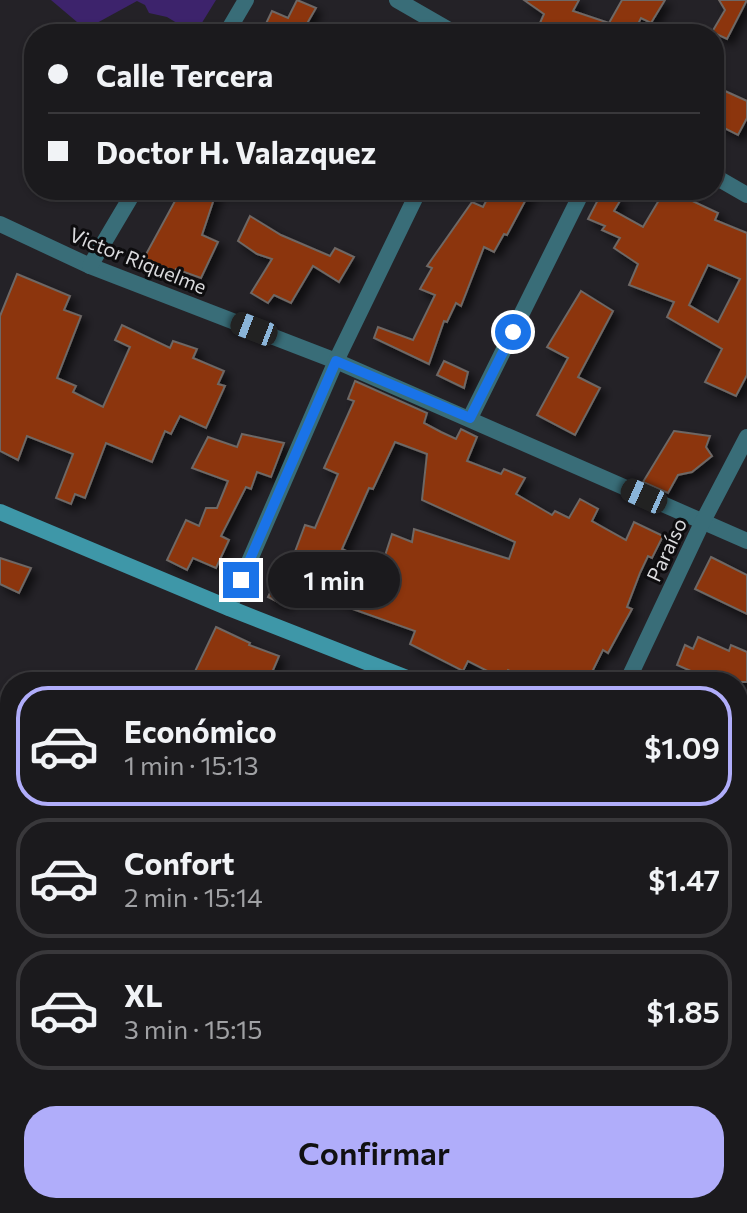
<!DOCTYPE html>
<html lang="es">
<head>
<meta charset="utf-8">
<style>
	body { margin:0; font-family:Commissioner,sans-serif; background:#28272a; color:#f1f3f6; height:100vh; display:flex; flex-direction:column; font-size:30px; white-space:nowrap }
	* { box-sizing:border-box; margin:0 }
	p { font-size:26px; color:#a0a1a4 }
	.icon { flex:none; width:44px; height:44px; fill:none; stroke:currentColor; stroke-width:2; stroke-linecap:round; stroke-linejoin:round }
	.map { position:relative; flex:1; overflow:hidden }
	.side { position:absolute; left:0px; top:672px; width:748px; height:542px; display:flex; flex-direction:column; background:#1b1a1d; border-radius:32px 32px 0 0; box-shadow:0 2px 6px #0004,0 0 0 2px #39383b }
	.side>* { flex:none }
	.guide { position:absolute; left:24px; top:24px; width:700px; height:176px; border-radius:32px; box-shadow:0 2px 6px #0004,0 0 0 2px #39383b; display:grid; align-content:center; height:176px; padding:0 24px; background:#1b1a1d }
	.end { position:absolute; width:36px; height:36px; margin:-18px; border:10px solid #1a73e8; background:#fff; box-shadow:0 0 0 4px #fff }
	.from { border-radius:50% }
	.bubble { position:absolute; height:56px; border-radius:28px; background:#1b1a1d; box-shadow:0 2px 6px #0004,0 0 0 2px #39383b; font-size:26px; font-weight:600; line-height:56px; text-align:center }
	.car { position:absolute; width:24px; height:48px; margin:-24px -12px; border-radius:10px; box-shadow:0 0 6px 2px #0007; background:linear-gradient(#222 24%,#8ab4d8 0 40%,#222 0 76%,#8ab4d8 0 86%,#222 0) }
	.guide b { display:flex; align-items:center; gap:28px; height:76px; font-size:30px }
	.guide b+b { border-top:2px solid #39383b }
	.guide i { width:20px; height:20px; background:#f1f3f6 }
	ul { padding:14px 0 0; list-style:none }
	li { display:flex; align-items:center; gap:24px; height:120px; margin:0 16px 12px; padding:0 8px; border:4px solid #39383b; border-radius:32px }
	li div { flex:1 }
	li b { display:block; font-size:30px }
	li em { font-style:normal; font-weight:600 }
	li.current { border-color:#b0adfa }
	li>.icon { width:72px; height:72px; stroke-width:1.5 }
	.button { display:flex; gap:16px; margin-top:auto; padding:16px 24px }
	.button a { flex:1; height:92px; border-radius:32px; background:#b0adfa; color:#111; font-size:32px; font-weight:600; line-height:92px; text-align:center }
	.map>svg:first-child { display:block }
</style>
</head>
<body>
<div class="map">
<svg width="747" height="1213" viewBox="0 0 747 1213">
	<defs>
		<filter id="shadow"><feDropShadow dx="5.5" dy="5.5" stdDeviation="4" flood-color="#0009"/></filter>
	</defs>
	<rect width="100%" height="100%" fill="#242227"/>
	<!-- green -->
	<g fill="#3d236c">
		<polygon points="51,0 216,0 195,34 167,17 149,13 145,5 137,1 95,24 77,22"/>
		<polygon points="10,1082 10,1177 0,1175 0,1096"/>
		<polygon points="122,1204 213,1204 212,1213 109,1213"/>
	</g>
	<!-- building -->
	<g fill="#8c3608" stroke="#6e6765" stroke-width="2" fill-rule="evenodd" filter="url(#shadow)">
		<polygon points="297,0 316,8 305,27 320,34 261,34 272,11 288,18"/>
		<polygon points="524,0 579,0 573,11 609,23 622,0 665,0 651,23 641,18 633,34 535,34 544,14"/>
		<polygon points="719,0 747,0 727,39 712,32 725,10"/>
		<polygon points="714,86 747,101 747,118 738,135 714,123"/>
		<polygon points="181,190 217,190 202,235 218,242 201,278 176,269 175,272 144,258"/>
		<polygon points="492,190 531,190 507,235 504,234 494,252 484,247 461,306 456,303 447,322 444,321 429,364 374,338 378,327 413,340 435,295 420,289 432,268 427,266 472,202 483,207"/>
		<path d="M665,190H691L688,199L718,213L715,220L747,233V375L736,396L705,382L722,349L667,317L674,302L629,285L638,264L614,248L620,238L602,230L605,226L588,219L602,192L620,201L614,211L643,227ZM708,265L740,279L718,322L689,305Z"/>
		<polygon points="250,216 281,235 330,256 335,248 354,257 339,282 313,266 291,303 274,295 268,303 251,293 272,259 257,254 238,241"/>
		<polygon points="17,274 70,296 64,310 81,316 57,378 76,386 73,392 103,407 130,347 115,340 122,325 170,348 173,341 197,349 193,358 224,371 218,384 225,386 206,428 180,416 171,434 165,431 152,462 106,443 85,498 75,494 71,504 56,498 73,454 27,436 18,460 0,451 0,316"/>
		<polygon points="581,291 613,311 578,377 600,388 575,435 537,415 568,358 547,347"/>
		<polygon points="444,361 468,372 464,388 437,375"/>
		<path d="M355,381L427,413L424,423L441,432L456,439L461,429L477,437L467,461L501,474L504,469L525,478L516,494L552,515L555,511L569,518L580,499L598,509L592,521L626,540L634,522L663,536L652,558L648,556L640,573L627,607L632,609L608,653L603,650L587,682H531L508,670L503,679L468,661L463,671L410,644L415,631L350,608L351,604L332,596L335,590L287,573L305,525L315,528L338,474L324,468L354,401L348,399ZM395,442L427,454L422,500L515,542L509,559L414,529L412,542L392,534L381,568L342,549L369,488L373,489Z"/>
		<polygon points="674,431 710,436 706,447 712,456 692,472 678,475 668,493 643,482"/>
		<polygon points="242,434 284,443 271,477 257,472 251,489 246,487 221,536 229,540 216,568 193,558 187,570 167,560 186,520 199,526 206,508 217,508 228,481 192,468 208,437 237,447"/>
		<polygon points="711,557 747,575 747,614 695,589"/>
		<polygon points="0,558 31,568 19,593 0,584"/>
		<polygon points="280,572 296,581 284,605 268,597"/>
		<polygon points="216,627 250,643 249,645 279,656 268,682 190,682"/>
		<polygon points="698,637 729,651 731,645 747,652 747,682 716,682 677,665 685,645 693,649"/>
	</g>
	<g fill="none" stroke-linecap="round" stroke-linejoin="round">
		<!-- street -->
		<g stroke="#396d78" stroke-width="16">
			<polyline points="397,0 456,34"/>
			<polyline points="226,34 246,0"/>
			<polyline points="714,176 747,195"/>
			<polyline points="0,224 90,266 336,361 747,541"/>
			<polyline points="90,266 135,190"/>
			<polyline points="470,418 583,190"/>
			<polyline points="229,608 336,361 419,190"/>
			<polyline points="627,682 702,523 747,437"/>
			<polyline points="738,875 747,855"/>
			<polyline points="0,891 10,896"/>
			<polyline points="649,1204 669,1213"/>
			<polyline points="201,1213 205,1204"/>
			<polyline points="585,1213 590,1204"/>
		</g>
		<!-- secondary -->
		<g stroke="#3e97a8" stroke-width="16">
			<polyline points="0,512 229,608 417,682"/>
			<polyline points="738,810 747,814"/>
		</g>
	</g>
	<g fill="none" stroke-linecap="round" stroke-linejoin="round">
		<!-- route -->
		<polyline stroke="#1a73e8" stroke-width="10" points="241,580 336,361 470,418 513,332"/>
	</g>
	<g text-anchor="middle" stroke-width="6" stroke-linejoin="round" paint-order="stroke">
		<!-- street labels -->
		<g font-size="20" fill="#dadadd" stroke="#0d0c0e">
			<text transform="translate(138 261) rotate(22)" y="7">Victor Riquelme</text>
			<text transform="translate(667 550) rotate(-65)" y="7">Paraíso</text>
		</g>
	</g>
</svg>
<i class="end from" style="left:513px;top:332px"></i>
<i class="end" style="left:241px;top:580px"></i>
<div class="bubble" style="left:268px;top:552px;width:132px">1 min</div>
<i class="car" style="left:254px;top:329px;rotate:291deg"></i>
<i class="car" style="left:644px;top:496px;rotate:294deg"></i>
<div class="guide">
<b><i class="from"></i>Calle Tercera</b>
<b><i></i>Doctor H. Valazquez</b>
</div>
<section class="side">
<ul>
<li class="current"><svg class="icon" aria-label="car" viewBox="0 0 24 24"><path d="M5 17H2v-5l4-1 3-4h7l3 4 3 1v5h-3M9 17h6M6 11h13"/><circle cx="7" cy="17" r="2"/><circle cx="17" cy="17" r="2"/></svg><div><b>Económico</b><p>1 min · 15:13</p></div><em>$1.09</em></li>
<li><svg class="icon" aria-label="car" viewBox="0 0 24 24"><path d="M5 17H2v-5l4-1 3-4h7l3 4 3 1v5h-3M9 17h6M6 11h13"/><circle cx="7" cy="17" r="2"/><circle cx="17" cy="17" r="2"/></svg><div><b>Confort</b><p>2 min · 15:14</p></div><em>$1.47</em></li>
<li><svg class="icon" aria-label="car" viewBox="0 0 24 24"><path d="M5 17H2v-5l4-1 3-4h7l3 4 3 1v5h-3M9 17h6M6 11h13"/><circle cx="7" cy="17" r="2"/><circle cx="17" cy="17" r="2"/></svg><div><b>XL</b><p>3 min · 15:15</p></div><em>$1.85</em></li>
</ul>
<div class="button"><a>Confirmar</a></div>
</section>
</div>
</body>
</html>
